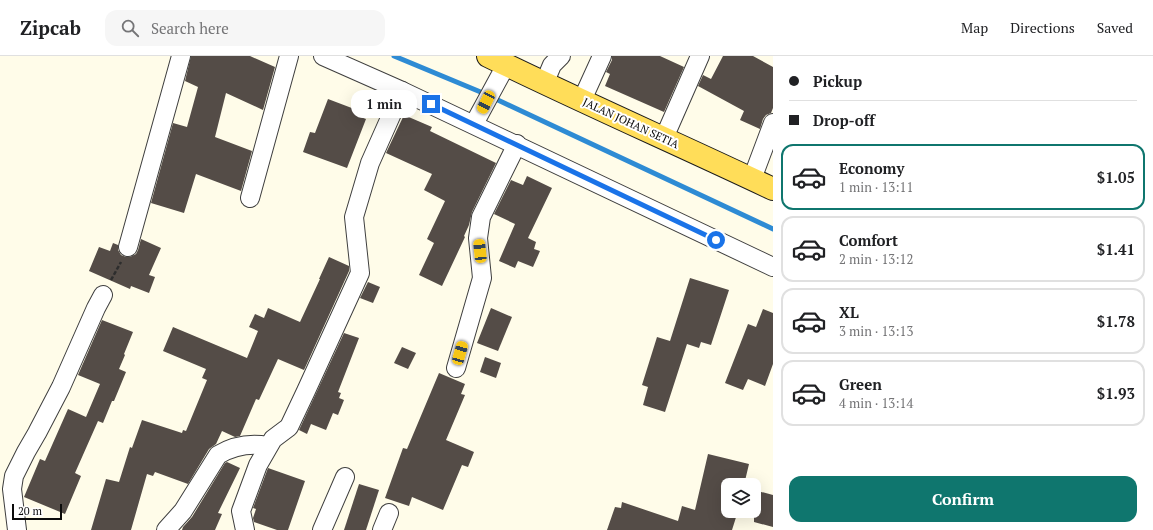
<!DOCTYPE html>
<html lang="en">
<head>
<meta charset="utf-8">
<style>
	body { margin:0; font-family:"PT Serif",serif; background:#f6f6f6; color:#202124; height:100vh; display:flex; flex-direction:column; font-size:15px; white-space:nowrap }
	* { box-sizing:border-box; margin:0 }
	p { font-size:13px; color:#757577 }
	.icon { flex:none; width:22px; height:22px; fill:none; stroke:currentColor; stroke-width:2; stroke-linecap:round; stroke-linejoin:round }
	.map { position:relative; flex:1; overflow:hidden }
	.panel { display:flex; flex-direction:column; background:#fff; width:380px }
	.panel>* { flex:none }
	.banner { display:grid; align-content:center; height:88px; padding:0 16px; background:#fff }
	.tools { position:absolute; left:721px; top:422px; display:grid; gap:8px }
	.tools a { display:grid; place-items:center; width:40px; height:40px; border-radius:8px; background:#fff; box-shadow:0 4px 16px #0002; font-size:20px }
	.scale { position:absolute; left:12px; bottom:10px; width:50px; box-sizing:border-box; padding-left:4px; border:2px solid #0b0b0b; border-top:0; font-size:11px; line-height:14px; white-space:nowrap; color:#0b0b0b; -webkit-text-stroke:3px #fff; paint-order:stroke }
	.end { position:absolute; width:18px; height:18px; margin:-9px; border:5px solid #1a73e8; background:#fff; box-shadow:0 0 0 2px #fff }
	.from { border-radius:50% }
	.bubble { position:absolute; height:28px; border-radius:12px; background:#fff; box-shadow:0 4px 16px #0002; font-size:13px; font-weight:700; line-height:28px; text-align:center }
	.car { position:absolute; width:12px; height:24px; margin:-12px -6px; border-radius:5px; box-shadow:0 0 3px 1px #0007; background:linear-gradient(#f5c518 24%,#345 0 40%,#f5c518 0 76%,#345 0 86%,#f5c518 0) }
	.banner b { display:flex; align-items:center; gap:14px; height:38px; font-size:15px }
	.banner b+b { border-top:1px solid #e0e0e0 }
	.banner i { width:10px; height:10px; background:#202124 }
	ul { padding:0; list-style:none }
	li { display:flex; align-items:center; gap:12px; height:66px; margin:0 8px 6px; padding:0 8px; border:2px solid #e0e0e0; border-radius:12px }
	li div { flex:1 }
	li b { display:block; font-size:15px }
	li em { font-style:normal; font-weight:700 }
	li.current { border-color:#0f766e }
	li>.icon { width:36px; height:36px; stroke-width:1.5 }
	.button { display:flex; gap:8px; margin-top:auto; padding:8px 16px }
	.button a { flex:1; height:46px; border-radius:12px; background:#0f766e; color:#fff; font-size:16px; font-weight:700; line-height:46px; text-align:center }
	header { display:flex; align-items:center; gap:24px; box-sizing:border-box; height:56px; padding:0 20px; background:#fff; border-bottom:1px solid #e0e0e0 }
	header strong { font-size:19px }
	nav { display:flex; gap:22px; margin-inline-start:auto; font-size:14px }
	.search { width:280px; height:36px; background:#f6f6f6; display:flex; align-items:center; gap:10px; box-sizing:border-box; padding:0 14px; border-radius:12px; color:#757577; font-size:15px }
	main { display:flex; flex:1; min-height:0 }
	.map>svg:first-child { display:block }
</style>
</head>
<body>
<header>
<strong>Zipcab</strong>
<div class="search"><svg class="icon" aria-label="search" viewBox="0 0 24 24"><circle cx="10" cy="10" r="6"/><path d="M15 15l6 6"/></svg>Search here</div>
<nav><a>Map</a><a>Directions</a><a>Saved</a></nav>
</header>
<main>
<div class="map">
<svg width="773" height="474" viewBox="0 0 773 474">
	<rect width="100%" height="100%" fill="#fffce9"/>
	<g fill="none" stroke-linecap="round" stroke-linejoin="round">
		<!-- stream -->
		<polyline stroke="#2e8bd4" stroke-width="5" points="394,0 483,37 773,173"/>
	</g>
	<!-- building -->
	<g fill="#544c47">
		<polygon points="191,0 250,0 275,11 263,54 226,37 215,81 252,95 241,135 196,118 184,157 151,147 173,67 187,71 198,31 185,25"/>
		<polygon points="612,0 660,0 684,11 664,56 605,30 610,18 606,16 612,4"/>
		<polygon points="723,0 753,0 773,11 773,52 771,57 766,59 763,63 760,73 740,64 744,55 698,30 703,19 711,23"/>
		<polygon points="328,43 357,54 355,59 366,63 347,112 303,96 310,76 315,77"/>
		<polygon points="404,59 432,71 430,75 496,107 472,156 469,169 464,180 465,181 442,230 419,219 434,187 427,183 445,145 424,134 432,118 386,97"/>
		<polygon points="527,120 552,132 528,182 536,186 534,193 540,195 533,211 518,205 515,212 499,205 515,168 494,158 511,124 523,129"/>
		<polygon points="141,183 161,192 149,219 155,221 149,237 131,230 130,233 89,215 99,191 110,195 113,187 118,189 118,194 121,199 126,201 130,201 136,198 138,194"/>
		<polygon points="329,201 349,210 349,215 304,314 278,303 259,344 256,343 240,380 235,381 222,375 216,388 209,393 188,428 155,416 153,420 147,418 131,474 91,474 106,423 119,426 130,391 132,392 142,364 182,377 183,374 186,375 207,324 202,322 206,313 163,295 173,271 247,302 258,275 249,271 255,258 264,262 268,252 300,266 320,223 319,223"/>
		<polygon points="690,222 729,234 711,289 701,286 699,292 687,288 665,356 643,349 648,331 642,329 657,281 670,285"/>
		<polygon points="368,226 380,231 373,247 360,242"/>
		<polygon points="491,252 512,261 498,295 477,287"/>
		<polygon points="763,253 773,257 773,308 765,330 748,323 743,334 725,327 748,268 756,271"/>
		<polygon points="102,264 133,276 124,298 125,299 119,313 126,316 114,345 112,345 103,367 98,365 75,417 81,420 65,458 24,441 40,403 45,405 68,353 86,361 100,328 78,319"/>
		<polygon points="344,277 359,282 338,336 341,337 339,342 344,344 338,359 333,357 326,374 311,368 307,378 299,374"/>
		<polygon points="402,291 416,297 408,313 394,307"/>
		<polygon points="485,301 501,307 496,322 480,316"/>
		<polygon points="439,317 465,328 461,338 465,339 446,384 474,396 468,411 462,409 443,454 412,441 409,450 385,442 403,392 407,393"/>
		<polygon points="708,398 749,408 744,429 728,429 728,455 738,455 732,474 607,474 615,451 621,452 622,446 678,465 682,450 695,454"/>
		<polygon points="227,406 240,412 218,457 222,458 215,474 182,474 183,471 192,461 225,407"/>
		<polygon points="268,412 305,425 288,474 277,474 254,466 253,462 256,453 253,452"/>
		<polygon points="359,428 379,434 366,474 344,474"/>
		<polygon points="754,434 773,439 773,471 754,466"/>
	</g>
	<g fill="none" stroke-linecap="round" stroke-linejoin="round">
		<defs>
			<g id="minor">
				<polyline points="323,0 402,35 773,211"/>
				<polyline points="544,28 552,9 561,0"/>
				<polyline points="582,44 602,0"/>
				<polyline points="474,68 506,9"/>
				<polyline points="664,82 700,0"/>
				<polyline points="752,123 773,67"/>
				<polyline points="250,142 289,0"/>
				<polyline points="128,191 181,0"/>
				<polyline points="456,312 482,222 478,182 481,161 517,88"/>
				<polyline points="17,474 12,433 14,420 26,396 37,377 61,331 96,252 103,239"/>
				<path d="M166,474L183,455L218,399C233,390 251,387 268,390"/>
				<polyline points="245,474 241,455 258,409 273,383 289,371 306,335 360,217 354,161 370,107 402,35"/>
				<polyline points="322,474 345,421"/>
				<polyline points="382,474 389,457"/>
			</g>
			<path id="major" d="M488,0C582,46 678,88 773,133"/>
		</defs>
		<!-- minor casing -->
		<use href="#minor" stroke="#3e3e3e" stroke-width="20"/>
		<!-- major casing -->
		<use href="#major" stroke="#1c1c1c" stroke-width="24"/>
		<!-- path -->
		<polyline stroke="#2d2d2d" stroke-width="2.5" stroke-dasharray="4 2" stroke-linecap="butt" points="111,224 121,206"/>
		<!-- minor -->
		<use href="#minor" stroke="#fff" stroke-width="18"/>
		<!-- major -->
		<use href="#major" stroke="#ffdd59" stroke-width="22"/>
	</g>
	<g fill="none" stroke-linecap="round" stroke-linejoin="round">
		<!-- route -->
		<polyline stroke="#1a73e8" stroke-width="5" points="431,48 716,184"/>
	</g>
	<g text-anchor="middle" stroke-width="4" stroke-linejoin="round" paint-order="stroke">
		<!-- street labels -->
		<g font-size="11" fill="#0b0b0b" stroke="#fff">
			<text transform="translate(631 67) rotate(25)" y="4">JALAN JOHAN SETIA</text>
		</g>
	</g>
</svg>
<div class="tools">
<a><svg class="icon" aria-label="layers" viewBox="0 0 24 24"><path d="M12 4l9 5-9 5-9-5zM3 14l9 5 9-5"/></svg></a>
</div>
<div class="scale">20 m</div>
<i class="end from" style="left:716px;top:184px"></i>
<i class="end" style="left:431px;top:48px"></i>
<div class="bubble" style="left:351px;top:34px;width:66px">1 min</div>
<i class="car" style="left:486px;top:46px;rotate:207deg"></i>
<i class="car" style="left:480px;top:195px;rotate:354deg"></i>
<i class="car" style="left:460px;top:297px;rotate:16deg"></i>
</div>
<section class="panel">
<div class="banner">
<b><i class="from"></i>Pickup</b>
<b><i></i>Drop-off</b>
</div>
<ul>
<li class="current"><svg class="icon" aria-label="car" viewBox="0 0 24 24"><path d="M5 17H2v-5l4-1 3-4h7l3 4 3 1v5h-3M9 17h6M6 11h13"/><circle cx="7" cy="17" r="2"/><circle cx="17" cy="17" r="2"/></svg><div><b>Economy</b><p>1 min · 13:11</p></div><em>$1.05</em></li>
<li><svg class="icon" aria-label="car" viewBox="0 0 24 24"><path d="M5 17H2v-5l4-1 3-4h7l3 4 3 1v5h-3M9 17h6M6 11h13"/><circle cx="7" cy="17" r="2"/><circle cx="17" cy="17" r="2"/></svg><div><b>Comfort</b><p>2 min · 13:12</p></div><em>$1.41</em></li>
<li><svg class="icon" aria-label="car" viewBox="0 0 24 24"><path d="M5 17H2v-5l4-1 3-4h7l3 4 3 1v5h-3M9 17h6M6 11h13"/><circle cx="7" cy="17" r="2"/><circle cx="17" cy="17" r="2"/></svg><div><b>XL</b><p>3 min · 13:13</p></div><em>$1.78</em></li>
<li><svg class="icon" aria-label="car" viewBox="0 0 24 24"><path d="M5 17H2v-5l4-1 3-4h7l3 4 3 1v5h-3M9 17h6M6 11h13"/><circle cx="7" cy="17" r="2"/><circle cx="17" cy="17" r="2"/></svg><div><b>Green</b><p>4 min · 13:14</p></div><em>$1.93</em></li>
</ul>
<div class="button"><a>Confirm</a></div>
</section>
</main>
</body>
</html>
